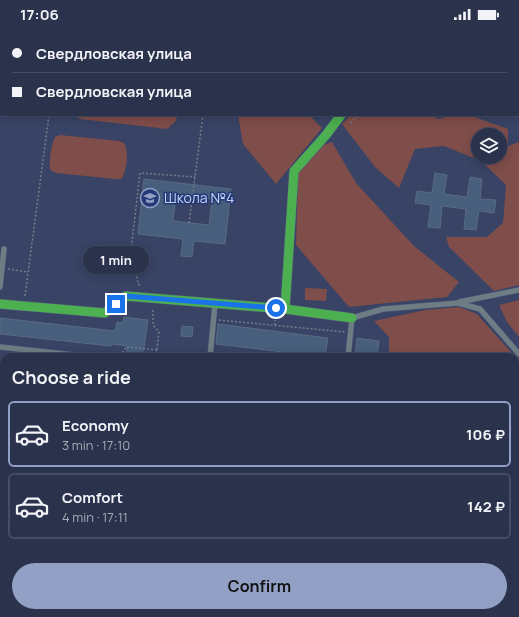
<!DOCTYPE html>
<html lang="en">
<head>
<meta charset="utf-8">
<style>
	body { margin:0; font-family:Manrope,sans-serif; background:#323a53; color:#f1f3f6; height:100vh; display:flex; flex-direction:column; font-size:15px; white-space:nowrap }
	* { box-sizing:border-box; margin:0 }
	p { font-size:13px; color:#a5aab5 }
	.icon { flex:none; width:22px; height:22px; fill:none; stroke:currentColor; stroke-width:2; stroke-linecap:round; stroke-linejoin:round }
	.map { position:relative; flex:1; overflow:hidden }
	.panel { position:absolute; left:0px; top:325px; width:519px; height:264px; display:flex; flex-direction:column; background:#2a324c; border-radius:12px 12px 0 0; box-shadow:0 2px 10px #0003,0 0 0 1px #464d64 }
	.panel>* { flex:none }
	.top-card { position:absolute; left:0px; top:0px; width:519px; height:88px; box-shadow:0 2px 10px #0003,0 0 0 1px #464d64; display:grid; align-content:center; height:88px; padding:0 12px; background:#2a324c }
	.tools { position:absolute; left:471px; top:100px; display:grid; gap:8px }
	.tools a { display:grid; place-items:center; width:36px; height:36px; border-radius:50%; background:#2a324c; box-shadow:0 2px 10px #0003,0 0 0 1px #464d64; font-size:20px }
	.end { position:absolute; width:18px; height:18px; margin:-9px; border:5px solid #1a73e8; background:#fff; box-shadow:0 0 0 2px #fff }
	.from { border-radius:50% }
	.bubble { position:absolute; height:28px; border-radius:14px; background:#2a324c; box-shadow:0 2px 10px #0003,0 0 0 1px #464d64; font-size:13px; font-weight:700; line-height:28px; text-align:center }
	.top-card b { display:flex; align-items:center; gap:14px; height:38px; font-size:15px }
	.top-card b+b { border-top:1px solid #464d64 }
	.top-card i { width:10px; height:10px; background:#f1f3f6 }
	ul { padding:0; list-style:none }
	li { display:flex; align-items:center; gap:12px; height:66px; margin:0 8px 6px; padding:0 4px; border:2px solid #464d64; border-radius:6px }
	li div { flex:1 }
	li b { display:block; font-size:15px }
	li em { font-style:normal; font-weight:700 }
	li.current { border-color:#92a0c5 }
	li>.icon { width:36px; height:36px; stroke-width:1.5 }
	h2 { padding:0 12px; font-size:18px; line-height:48px }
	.action { display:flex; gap:8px; margin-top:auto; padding:8px 12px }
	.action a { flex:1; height:46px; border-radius:24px; background:#92a0c5; color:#111; font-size:16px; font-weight:700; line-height:46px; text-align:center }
	.status { display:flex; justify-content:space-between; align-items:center; height:28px; padding:0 20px; background:#2a324c; direction:ltr }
	.status svg { height:11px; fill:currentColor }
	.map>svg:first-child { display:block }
</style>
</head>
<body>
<div class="status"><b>17:06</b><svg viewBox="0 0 49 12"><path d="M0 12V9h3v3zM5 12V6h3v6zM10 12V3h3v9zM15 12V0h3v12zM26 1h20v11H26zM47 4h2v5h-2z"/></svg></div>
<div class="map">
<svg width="519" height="589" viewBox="0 0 519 589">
	<rect width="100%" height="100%" fill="#384365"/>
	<!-- green -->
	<g fill="#7f4d4a" fill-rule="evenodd">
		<polygon points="75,87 178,87 175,94 167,101 80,91"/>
		<polygon points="238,87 309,87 322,100 276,156 243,116"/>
		<path d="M351,87H430L438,91L455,87H469L508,101V118L519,114V257L494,263L449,219L446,209H487L503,195L506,157L481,133L444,118L415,121L399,160L375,139L342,96ZM478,107H500V129H478Z"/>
		<path d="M60,107L119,113L124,115C129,123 127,144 121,151H115L56,145L50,142C49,131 51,118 55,109Z"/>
		<polygon points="332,114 356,155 414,218 459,254 447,269 349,279 296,217 298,145 324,117"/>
		<polygon points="305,260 327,261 326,273 305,272"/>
		<polygon points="519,272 519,309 507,294 499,277"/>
		<polygon points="459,279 477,286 519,333 519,514 515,524 515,329 391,329 389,327 389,309 374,293 425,282"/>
	</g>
	<!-- building -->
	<g fill="#475e7c" stroke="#596a84" fill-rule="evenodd">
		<polygon points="435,145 447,147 444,166 467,169 470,149 482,151 480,171 496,172 494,185 479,183 476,202 464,201 466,181 442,178 440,200 428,199 431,177 415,175 417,163 432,165"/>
		<path d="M144,151L231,161L225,216L194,213L192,229L181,228L183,211L138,206ZM176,167L212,171L209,197L173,193Z"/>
		<polygon points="124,289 148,292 144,320 143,320 142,329 126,329 127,318 111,316 111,318 0,306 0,290 115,303 117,294 123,295"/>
		<polygon points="218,296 328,310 325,329 216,316"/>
		<polygon points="182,298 193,299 192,309 181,308"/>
		<polygon points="357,310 379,313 377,329 355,329"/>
	</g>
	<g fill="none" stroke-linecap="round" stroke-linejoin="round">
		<defs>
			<g id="lane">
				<polyline points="309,0 318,1"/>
				<polyline points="294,1 294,0"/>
				<polyline points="384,1 384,0"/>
				<polyline points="437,1 437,0"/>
				<polyline points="0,259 4,221"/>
				<polyline points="459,274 519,262"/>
				<polyline points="0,319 93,329"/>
				<polyline points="210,329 215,276"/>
				<polyline points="348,329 352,290 383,281 458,275 480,281 519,326"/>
				<polyline points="0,359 4,360"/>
				<polyline points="0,434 4,434"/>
				<polyline points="0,495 4,496"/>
				<polyline points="515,541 519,530"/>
				<polyline points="288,585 301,589"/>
				<polyline points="496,589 498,585"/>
			</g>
			<g id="street">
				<polyline points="195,1 195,0"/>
				<polyline points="0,8 1,8"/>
				<polyline points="518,69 519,69"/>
			</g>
			<g id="fast">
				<polyline points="0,276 105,285 126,268 285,281 352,290"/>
				<polyline points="285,281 294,143 326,107 341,87"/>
			</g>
		</defs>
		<!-- lane casing -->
		<use href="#lane" stroke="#57617f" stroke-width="6"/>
		<!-- street casing -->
		<use href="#street" stroke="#57617f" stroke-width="12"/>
		<!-- fast casing -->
		<use href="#fast" stroke="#57617f" stroke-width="10"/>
		<!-- path -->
		<g stroke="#747e8a" stroke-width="1.5" stroke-dasharray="2 2" stroke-linecap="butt">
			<polyline points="16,1 16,0"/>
			<polyline points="466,1 466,0"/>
			<polyline points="350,95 359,87"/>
			<polyline points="189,195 203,87"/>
			<polyline points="8,241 28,244"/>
			<polyline points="140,257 138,256 132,214 140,145 195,149"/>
			<polyline points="25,268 49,87"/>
			<polyline points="153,282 153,297 159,304 156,329"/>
			<polyline points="219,292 345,304"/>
			<polyline points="275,297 275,292"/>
			<polyline points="99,326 120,328 120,329"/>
			<polyline points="120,328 126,319 157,322"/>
			<polyline points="3,354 4,338"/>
			<polyline points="0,370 4,370"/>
			<polyline points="0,574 4,575"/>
			<polyline points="25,585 34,589"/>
		</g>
		<!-- lane -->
		<use href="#lane" stroke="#6e7d84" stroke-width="5"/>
		<!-- street -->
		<use href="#street" stroke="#6e7d84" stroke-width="10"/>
		<!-- fast -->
		<use href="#fast" stroke="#4caf50" stroke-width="9"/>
	</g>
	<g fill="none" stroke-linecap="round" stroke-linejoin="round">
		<!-- route -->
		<polyline stroke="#1a73e8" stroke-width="5" points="116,276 126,268 276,280"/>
	</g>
	<!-- icons -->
	<defs>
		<symbol id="school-ring" viewBox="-11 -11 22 22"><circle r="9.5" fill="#263977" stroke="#92a0c5" stroke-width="1.5"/><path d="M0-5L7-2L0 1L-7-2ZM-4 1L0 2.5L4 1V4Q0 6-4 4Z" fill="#92a0c5"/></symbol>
	</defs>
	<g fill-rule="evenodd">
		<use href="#school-ring" x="139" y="159" width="22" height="22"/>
	</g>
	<g text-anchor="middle" stroke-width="3" stroke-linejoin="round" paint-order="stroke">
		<!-- poi labels -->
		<g font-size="14" fill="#c3d2f8" stroke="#263977" text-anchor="start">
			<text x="164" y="175">Школа №4</text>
		</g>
	</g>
</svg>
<div class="tools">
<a><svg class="icon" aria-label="layers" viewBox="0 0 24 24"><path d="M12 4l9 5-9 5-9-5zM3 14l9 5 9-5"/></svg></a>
</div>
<i class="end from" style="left:276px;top:280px"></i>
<i class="end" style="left:116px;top:276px"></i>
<div class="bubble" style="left:83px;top:218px;width:66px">1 min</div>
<div class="top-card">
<b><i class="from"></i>Свердловская улица</b>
<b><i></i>Свердловская улица</b>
</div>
<section class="panel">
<h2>Choose a ride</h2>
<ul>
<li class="current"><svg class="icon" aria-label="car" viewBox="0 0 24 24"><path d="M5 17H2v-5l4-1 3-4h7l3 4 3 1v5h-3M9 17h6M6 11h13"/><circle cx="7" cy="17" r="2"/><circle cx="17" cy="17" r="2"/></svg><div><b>Economy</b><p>3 min · 17:10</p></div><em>106 ₽</em></li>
<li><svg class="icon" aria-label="car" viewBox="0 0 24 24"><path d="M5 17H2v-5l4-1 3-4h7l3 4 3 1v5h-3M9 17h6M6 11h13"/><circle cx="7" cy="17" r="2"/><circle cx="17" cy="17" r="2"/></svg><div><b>Comfort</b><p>4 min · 17:11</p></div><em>142 ₽</em></li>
</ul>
<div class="action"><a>Confirm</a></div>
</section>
</div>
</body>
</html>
